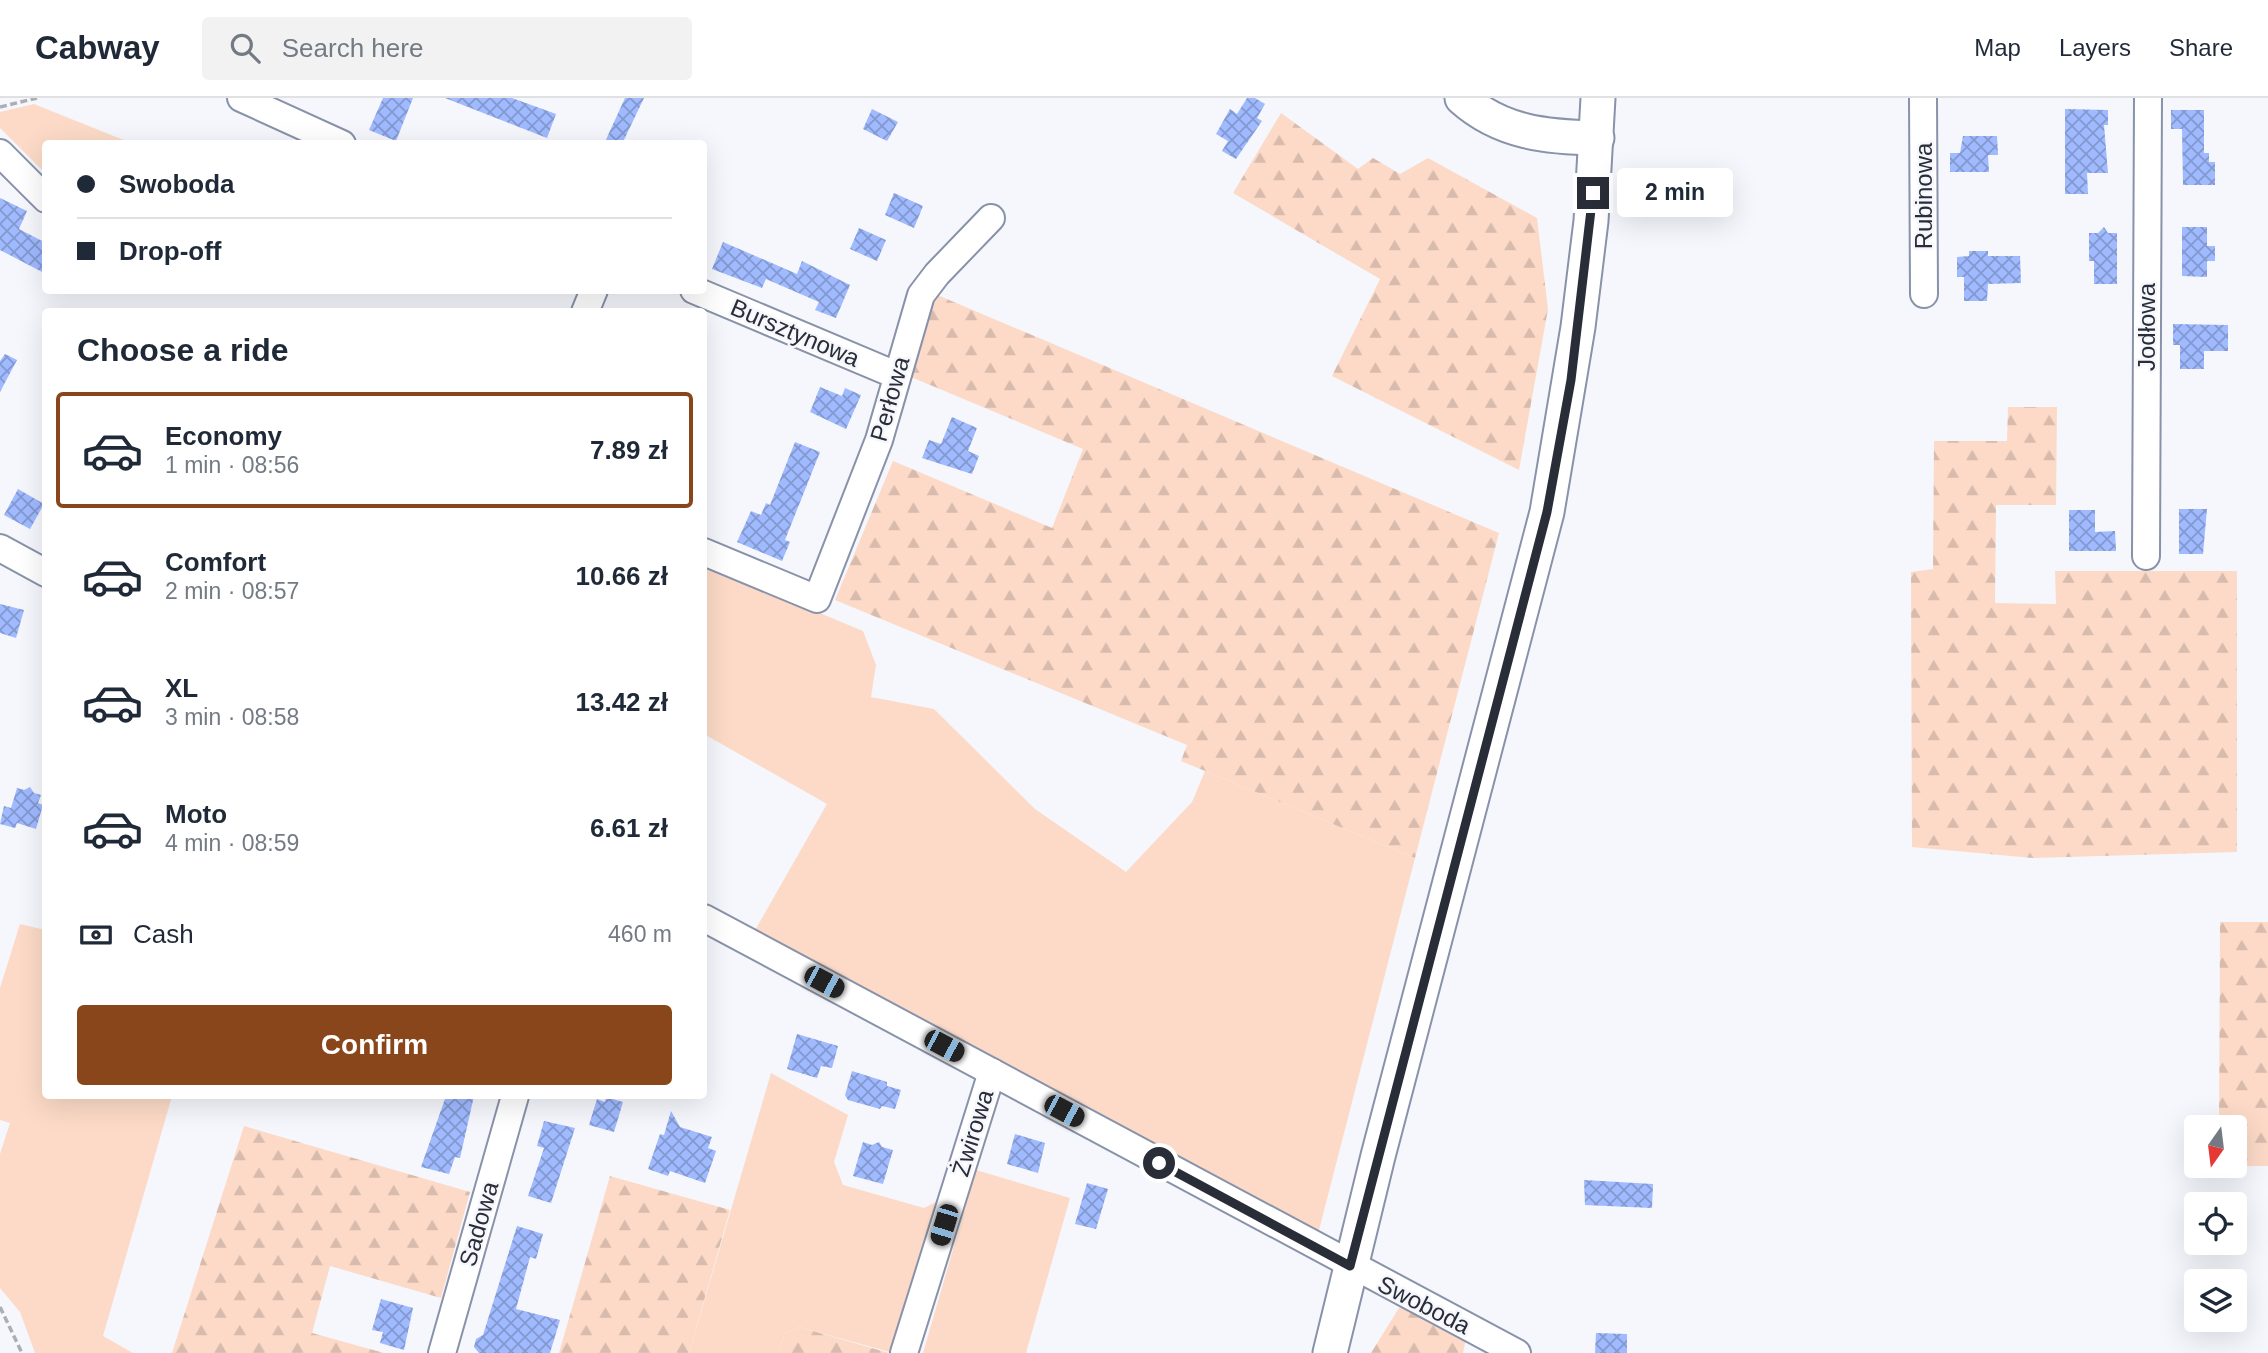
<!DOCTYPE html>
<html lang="en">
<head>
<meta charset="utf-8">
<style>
	body { margin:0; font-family:Helvetica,sans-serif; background:#f2f2f3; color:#1f2937; height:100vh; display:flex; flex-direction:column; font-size:26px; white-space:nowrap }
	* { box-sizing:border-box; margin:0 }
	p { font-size:23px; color:#747a83 }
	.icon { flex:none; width:38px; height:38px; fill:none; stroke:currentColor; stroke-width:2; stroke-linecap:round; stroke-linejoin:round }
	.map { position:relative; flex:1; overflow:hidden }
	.sheet { position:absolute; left:42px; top:210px; width:665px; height:791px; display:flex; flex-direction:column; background:#fff; border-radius:7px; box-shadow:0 7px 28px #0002 }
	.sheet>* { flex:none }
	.guide { position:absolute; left:42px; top:42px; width:665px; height:154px; border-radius:7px; box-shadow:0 7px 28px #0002; display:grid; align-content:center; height:154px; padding:0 35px; background:#fff }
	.needle { width:46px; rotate:194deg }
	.buttons { position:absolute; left:2184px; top:1017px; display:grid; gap:14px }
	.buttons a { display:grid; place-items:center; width:63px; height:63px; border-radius:7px; background:#fff; box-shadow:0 7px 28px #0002; font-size:35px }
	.end { position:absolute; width:32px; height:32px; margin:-16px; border:9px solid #292d37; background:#fff; box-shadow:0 0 0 4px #fff }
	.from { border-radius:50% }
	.bubble { position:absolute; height:49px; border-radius:7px; background:#fff; box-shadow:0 7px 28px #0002; font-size:23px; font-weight:700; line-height:49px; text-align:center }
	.car { position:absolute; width:21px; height:42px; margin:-21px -10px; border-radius:9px; box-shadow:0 0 5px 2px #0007; background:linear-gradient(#222 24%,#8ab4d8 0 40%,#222 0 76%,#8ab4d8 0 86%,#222 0) }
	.guide b { display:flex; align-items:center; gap:24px; height:66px; font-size:26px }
	.guide b+b { border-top:2px solid #e0e1e3 }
	.guide i { width:18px; height:18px; background:#1f2937 }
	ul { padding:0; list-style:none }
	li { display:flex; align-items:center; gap:21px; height:116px; margin:0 14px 10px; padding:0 21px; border:4px solid transparent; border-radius:7px }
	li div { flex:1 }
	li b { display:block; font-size:26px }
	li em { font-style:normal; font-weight:700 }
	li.on { border-color:#8a461b }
	li>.icon { width:63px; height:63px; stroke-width:1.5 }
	h2 { padding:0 35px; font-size:32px; line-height:84px }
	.pay { display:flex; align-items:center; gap:18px; height:77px; padding:0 35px; font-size:26px }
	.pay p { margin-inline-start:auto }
	.primary-button { display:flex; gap:14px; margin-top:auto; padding:14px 35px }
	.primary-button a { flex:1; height:80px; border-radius:7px; background:#8a461b; color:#fff; font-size:28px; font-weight:700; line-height:80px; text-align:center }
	header { display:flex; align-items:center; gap:42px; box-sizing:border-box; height:98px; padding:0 35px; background:#fff; border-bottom:2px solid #e0e1e3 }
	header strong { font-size:33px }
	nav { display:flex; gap:38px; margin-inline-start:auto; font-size:24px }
	.search { width:490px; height:63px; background:#f2f2f3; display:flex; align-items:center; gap:18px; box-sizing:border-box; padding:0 24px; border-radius:7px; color:#747a83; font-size:26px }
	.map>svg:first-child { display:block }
</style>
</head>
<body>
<header>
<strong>Cabway</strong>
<div class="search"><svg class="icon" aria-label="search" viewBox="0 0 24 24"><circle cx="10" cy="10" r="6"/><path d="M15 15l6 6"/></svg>Search here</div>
<nav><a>Map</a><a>Layers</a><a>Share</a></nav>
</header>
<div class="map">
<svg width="2268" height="1255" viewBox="0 0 2268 1255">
	<defs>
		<pattern id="forest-firs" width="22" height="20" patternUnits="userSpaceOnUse" patternTransform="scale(1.75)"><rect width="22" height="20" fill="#fcdac7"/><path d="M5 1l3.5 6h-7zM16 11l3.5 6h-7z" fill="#d8bbac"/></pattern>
		<pattern id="building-cross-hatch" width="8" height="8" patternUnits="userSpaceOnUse" patternTransform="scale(1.75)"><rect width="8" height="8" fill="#a0baff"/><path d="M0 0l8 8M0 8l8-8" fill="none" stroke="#8298cf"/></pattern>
	</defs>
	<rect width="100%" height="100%" fill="#f5f7fc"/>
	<!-- grass -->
	<g fill="#fcdac7">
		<polygon points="34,6 131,45 46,46 45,75 0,30 0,14"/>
		<polygon points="704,467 863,533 876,567 871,599 934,611 1035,711 1126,774 1192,704 1205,673 1415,760 1318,1136 754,834 827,706 704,636"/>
		<polygon points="20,826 45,832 46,998 172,998 103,1238 133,1255 35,1255 20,1214 0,1190 0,1056 10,1025 0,1022 0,890"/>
		<polygon points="771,975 848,1017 834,1064 843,1087 924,1110 936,1104 893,1255 799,1229 784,1237 779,1255 689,1255"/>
		<polygon points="976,1072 1070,1100 1026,1255 923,1255"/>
	</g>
	<!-- forest -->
	<g fill="url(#forest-firs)">
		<polygon points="1281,15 1358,71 1373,60 1400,76 1428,60 1537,120 1548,211 1519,372 1332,278 1380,181 1233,95"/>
		<polygon points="935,196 1499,435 1415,760 1181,663 1187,647 835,502 893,363 1052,430 1083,351 911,279"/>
		<polygon points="2008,309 2057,309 2056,407 1996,407 1995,505 2056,506 2055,473 2237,473 2237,754 2033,760 1912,749 1911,474 1933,471 1934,343 2007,343"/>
		<polygon points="2220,824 2268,824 2268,1068 2219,1068 2235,1068 2235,1029 2219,1029"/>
		<polygon points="244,1028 470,1094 441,1200 330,1168 312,1235 384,1255 172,1255"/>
		<polygon points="610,1078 730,1112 689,1255 559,1255"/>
		<polygon points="1404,1202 1467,1236 1463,1255 1371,1255"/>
		<polygon points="799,1229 889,1255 779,1255 784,1237"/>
	</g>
	<!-- building -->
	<g fill="url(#building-cross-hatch)">
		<polygon points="383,0 413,0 396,43 369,32"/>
		<polygon points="445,0 512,0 556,16 547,40"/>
		<polygon points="625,0 644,0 622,46 604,46"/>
		<polygon points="1247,0 1255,0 1265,6 1257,20 1262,23 1236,61 1222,53 1228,43 1216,36 1230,11 1237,16"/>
		<polygon points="872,11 898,24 887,43 863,31"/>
		<polygon points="2065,11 2108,12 2108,27 2104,27 2108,75 2087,75 2088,96 2065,96"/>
		<polygon points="2171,12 2204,12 2204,55 2209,55 2209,64 2215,64 2215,87 2183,87 2182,31 2171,31"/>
		<polygon points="1963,38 1997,38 1998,57 1988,57 1989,74 1950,74 1950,55 1960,55"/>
		<polygon points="894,95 923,108 914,130 885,117"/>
		<polygon points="0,100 27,113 19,131 46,145 46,176 0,152"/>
		<polygon points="2104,129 2108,135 2117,135 2117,186 2094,186 2094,163 2089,163 2089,135 2098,135"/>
		<polygon points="2182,129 2207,129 2207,148 2215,148 2215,163 2207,163 2207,179 2182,178"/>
		<polygon points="859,130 886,142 877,163 850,151"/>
		<polygon points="723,144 797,176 802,163 850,187 836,220 815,212 819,204 766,181 762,190 712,171"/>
		<polygon points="1969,153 1988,153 1988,158 2020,158 2021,185 1988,186 1987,203 1964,203 1964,179 1957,179 1957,159 1969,158"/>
		<polygon points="2173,226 2228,227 2228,253 2204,253 2204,271 2180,271 2180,247 2173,247"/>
		<polygon points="5,256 17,262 0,294 0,263"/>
		<polygon points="820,289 842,298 845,290 861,297 846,331 810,314"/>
		<polygon points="952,319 977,330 968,353 979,358 972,376 922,360 929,342 941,346"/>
		<polygon points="795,344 820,354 785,442 790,444 782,463 737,444 751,413 761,417 766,405 770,407"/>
		<polygon points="18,391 44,406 30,431 4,417"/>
		<polygon points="2179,411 2207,411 2203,456 2179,456"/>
		<polygon points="2069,412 2095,412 2095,434 2115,433 2116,453 2069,453"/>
		<polygon points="0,506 24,512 16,540 0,535"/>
		<polygon points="30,689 34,695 41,697 38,705 43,707 36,731 17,725 15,730 0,726 4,708 11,710 17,690 24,692"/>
		<polygon points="797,936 838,948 832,970 821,968 817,980 787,971"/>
		<polygon points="852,973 887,984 887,988 901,992 895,1011 882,1008 880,1011 848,1002 845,997"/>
		<polygon points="446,998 474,998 460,1060 455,1059 449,1076 421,1069"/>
		<polygon points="606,999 623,1004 614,1034 589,1027 597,1001 605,1004"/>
		<polygon points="671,1013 680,1029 712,1039 708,1050 716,1053 705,1085 670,1073 668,1078 648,1071 660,1036 664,1037"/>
		<polygon points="544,1023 575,1030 551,1105 528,1098 544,1050 537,1048"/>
		<polygon points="1015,1036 1045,1045 1038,1075 1007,1066"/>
		<polygon points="863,1044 872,1047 879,1044 882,1049 893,1052 883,1086 853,1078"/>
		<polygon points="1584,1082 1653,1086 1652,1110 1585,1107"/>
		<polygon points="1087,1085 1108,1091 1096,1131 1075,1126"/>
		<polygon points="517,1128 543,1136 536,1161 530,1159 516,1211 560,1222 550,1255 479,1255 474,1249 476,1241 483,1237"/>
		<polygon points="381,1201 413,1210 404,1252 380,1245 383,1234 372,1232"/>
		<polygon points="1596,1235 1627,1236 1627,1255 1595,1255"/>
	</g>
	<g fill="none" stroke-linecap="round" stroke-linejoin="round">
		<defs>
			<g id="minor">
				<polyline points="241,0 342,46"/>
				<polyline points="1923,0 1924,196"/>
				<polyline points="0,55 46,101"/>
				<polyline points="694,192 896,277"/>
				<polyline points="585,214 594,192"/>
				<polyline points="0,450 46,475"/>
				<polyline points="704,454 817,501 879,342 921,197 937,176 991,120"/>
				<polyline points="2146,458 2148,0"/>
				<polyline points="704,820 1517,1255"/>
				<polyline points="442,1255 515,998"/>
				<polyline points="904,1255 992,974"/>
			</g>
			<g id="major">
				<path d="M1462,0C1501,35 1547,39 1597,40"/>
				<polyline points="1330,1255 1378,1058 1547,414 1578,229 1591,123 1598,0"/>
			</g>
		</defs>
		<!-- minor casing -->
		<use href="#minor" stroke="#8892a9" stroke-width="30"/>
		<!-- major casing -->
		<use href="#major" stroke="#8892a9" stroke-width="37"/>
		<!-- path -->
		<g stroke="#acaeb5" stroke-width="3.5" stroke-dasharray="7 3.5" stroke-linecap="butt">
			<polyline points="0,9 37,0"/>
			<polyline points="0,1209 22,1255"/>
		</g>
		<!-- minor -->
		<use href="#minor" stroke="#fff" stroke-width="26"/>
		<!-- major -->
		<use href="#major" stroke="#fff" stroke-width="33"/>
	</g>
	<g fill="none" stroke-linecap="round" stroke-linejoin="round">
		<!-- route -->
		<polyline stroke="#292d37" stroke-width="9" points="1159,1065 1350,1168 1547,414 1571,282 1593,95"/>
	</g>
	<g text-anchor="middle" stroke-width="5" stroke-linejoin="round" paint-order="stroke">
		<!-- street labels -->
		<g font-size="24" fill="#292d37" stroke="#f5f7fc">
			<text transform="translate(1924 98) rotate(-90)" y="8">Rubinowa</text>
			<text transform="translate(2147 229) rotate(-90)" y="8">Jodłowa</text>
			<text transform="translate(795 235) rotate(23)" y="8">Bursztynowa</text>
			<text transform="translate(890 301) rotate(-74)" y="8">Perłowa</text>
			<text transform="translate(973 1035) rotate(-73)" y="8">Żwirowa</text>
			<text transform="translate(479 1126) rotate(-74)" y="8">Sadowa</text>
			<text transform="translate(1424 1207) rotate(27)" y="8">Swoboda</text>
		</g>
	</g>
</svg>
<div class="buttons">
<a><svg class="needle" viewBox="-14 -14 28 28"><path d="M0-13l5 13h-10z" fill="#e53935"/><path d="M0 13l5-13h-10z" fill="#747a83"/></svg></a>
<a><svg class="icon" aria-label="locate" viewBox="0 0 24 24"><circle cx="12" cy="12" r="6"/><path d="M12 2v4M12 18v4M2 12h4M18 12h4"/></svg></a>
<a><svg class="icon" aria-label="layers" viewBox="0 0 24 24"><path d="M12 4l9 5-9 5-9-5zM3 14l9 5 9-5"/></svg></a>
</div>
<i class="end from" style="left:1159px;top:1065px"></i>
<i class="end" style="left:1593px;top:95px"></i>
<div class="bubble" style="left:1617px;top:70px;width:116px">2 min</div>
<i class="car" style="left:824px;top:884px;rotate:118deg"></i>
<i class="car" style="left:944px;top:948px;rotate:118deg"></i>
<i class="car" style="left:1064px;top:1013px;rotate:118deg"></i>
<i class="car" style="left:944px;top:1127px;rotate:197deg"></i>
<div class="guide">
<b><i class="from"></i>Swoboda</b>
<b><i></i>Drop-off</b>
</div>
<section class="sheet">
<h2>Choose a ride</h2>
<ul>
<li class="on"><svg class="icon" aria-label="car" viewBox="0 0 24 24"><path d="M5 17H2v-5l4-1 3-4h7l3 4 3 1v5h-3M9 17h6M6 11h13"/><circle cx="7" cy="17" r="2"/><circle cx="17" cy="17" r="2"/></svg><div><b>Economy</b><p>1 min · 08:56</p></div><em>7.89 zł</em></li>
<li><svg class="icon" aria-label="car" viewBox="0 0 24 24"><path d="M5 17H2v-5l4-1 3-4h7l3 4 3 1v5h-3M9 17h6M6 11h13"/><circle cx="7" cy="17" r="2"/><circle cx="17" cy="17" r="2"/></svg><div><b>Comfort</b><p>2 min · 08:57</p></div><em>10.66 zł</em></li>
<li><svg class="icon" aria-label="car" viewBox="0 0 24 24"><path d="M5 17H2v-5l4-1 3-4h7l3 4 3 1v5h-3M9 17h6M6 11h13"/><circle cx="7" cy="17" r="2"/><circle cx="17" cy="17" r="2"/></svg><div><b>XL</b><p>3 min · 08:58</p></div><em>13.42 zł</em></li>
<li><svg class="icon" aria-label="car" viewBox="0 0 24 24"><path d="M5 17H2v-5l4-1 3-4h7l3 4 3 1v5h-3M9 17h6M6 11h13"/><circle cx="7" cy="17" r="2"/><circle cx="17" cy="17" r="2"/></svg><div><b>Moto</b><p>4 min · 08:59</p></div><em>6.61 zł</em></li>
</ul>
<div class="pay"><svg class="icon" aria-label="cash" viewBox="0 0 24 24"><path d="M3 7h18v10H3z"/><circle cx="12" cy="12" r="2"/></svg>Cash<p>460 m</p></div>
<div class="primary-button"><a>Confirm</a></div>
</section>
</div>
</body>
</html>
